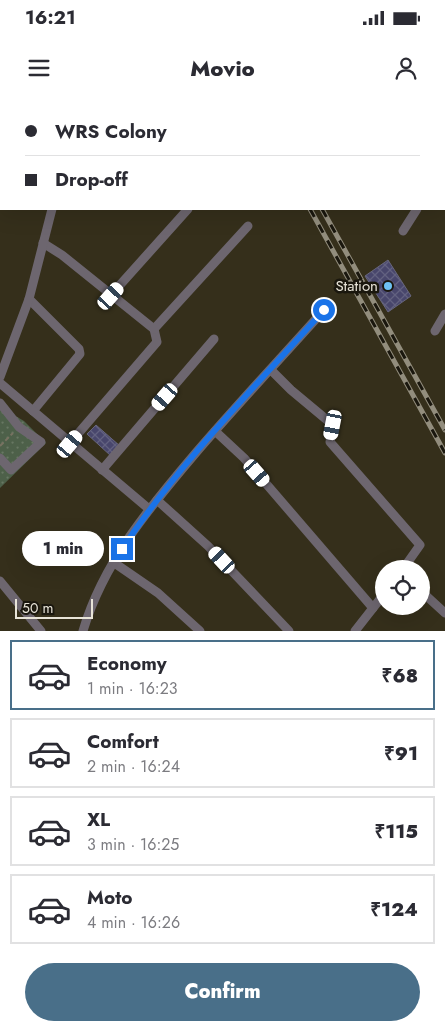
<!DOCTYPE html>
<html lang="en">
<head>
<meta charset="utf-8">
<style>
	body { margin:0; font-family:Jost,sans-serif; background:#f7f7f7; color:#2b2b33; height:100vh; display:flex; flex-direction:column; font-size:19px; white-space:nowrap }
	* { box-sizing:border-box; margin:0 }
	p { font-size:16px; color:#7c7c81 }
	.icon { flex:none; width:28px; height:28px; fill:none; stroke:currentColor; stroke-width:2; stroke-linecap:round; stroke-linejoin:round }
	.map { position:relative; height:531px; overflow:hidden }
	.side { display:flex; flex-direction:column; background:#fff; flex:1 }
	.side>* { flex:none }
	.banner { position:absolute; left:0px; top:0px; width:445px; height:110px; box-shadow:0 5px 20px #0002; display:grid; align-content:center; height:110px; padding:0 25px; background:#fff }
	.tools { position:absolute; left:375px; top:460px; display:grid; gap:10px }
	.tools a { display:grid; place-items:center; width:55px; height:55px; border-radius:50%; background:#fff; box-shadow:0 5px 20px #0002; font-size:25px }
	.scale { position:absolute; left:15px; bottom:12px; width:78px; box-sizing:border-box; padding-left:5px; border:2px solid #e8e4d8; border-top:0; font-size:14px; line-height:18px; white-space:nowrap; color:#e8e4d8; -webkit-text-stroke:4px #1a170e; paint-order:stroke }
	.end { position:absolute; width:22px; height:22px; margin:-11px; border:6px solid #1a73e8; background:#fff; box-shadow:0 0 0 2px #fff }
	.from { border-radius:50% }
	.bubble { position:absolute; height:35px; border-radius:18px; background:#fff; box-shadow:0 5px 20px #0002; font-size:16px; font-weight:800; line-height:35px; text-align:center }
	.car { position:absolute; width:15px; height:30px; margin:-15px -8px; border-radius:6px; box-shadow:0 0 4px 1px #0007; background:linear-gradient(#fff 24%,#345 0 40%,#fff 0 76%,#345 0 86%,#fff 0) }
	.banner b { display:flex; align-items:center; gap:18px; height:48px; font-size:19px }
	.banner b+b { border-top:1px solid #e1e1e2 }
	.banner i { width:12px; height:12px; background:#2b2b33 }
	ul { padding:9px 0 0; list-style:none }
	li { display:flex; align-items:center; gap:15px; height:70px; margin:0 10px 8px; padding:0 15px; border:2px solid #e1e1e2; border-radius:0px }
	li div { flex:1 }
	li b { display:block; font-size:19px }
	li em { font-style:normal; font-weight:800 }
	li.active { border-color:#496f89 }
	li>.icon { width:45px; height:45px; stroke-width:1.5 }
	.button { display:flex; gap:10px; margin-top:auto; padding:10px 25px }
	.button a { flex:1; height:58px; border-radius:30px; background:#496f89; color:#fff; font-size:20px; font-weight:800; line-height:58px; text-align:center }
	.status { display:flex; justify-content:space-between; align-items:center; height:35px; padding:0 25px; background:#fff; direction:ltr }
	.status svg { height:14px; fill:currentColor }
	header { display:flex; justify-content:space-between; align-items:center; height:65px; padding:0 25px; background:#fff; font-size:22px; font-weight:800 }
	.map>svg:first-child { display:block }
</style>
</head>
<body>
<div class="status"><b>16:21</b><svg viewBox="0 0 49 12"><path d="M0 12V9h3v3zM5 12V6h3v6zM10 12V3h3v9zM15 12V0h3v12zM26 1h20v11H26zM47 4h2v5h-2z"/></svg></div>
<header><svg class="icon" aria-label="menu" viewBox="0 0 24 24"><path d="M4 6h16M4 12h16M4 18h16"/></svg>Movio<svg class="icon" aria-label="person" viewBox="0 0 24 24"><circle cx="12" cy="8" r="4"/><path d="M4 21q1-7 8-7t8 7"/></svg></header>
<div class="map">
<svg width="445" height="531" viewBox="0 0 445 531">
	<defs>
		<pattern id="park-dots" width="8" height="8" patternUnits="userSpaceOnUse" patternTransform="scale(1.25)"><rect width="8" height="8" fill="#4d6049"/><path d="M2 2h.1M6 6h.1" fill="none" stroke="#677762" stroke-width="1.8" stroke-linecap="round"/></pattern>
		<pattern id="building-cross-hatch" width="8" height="8" patternUnits="userSpaceOnUse" patternTransform="scale(1.25)"><rect width="8" height="8" fill="#48466c"/><path d="M0 0l8 8M0 8l8-8" fill="none" stroke="#626180"/></pattern>
	</defs>
	<rect width="100%" height="100%" fill="#352f1b"/>
	<!-- park -->
	<polygon fill="url(#park-dots)" points="0,307 24,321 46,343 0,388"/>
	<!-- building -->
	<g fill="url(#building-cross-hatch)" stroke="#67667c">
		<polygon points="388,160 411,196 388,212 365,176"/>
		<polygon points="96,325 120,346 111,356 87,334"/>
	</g>
	<g fill="none" stroke-linecap="round" stroke-linejoin="round">
		<!-- path -->
		<polyline stroke="#777261" stroke-width="2" stroke-dasharray="5 2.5" stroke-linecap="butt" points="0,346 13,333"/>
		<!-- street -->
		<g stroke="#6d666f" stroke-width="9">
			<polyline points="17,1 17,0"/>
			<polyline points="79,1 79,0"/>
			<polyline points="379,1 380,0"/>
			<polyline points="0,29 1,29"/>
			<polyline points="444,63 445,61"/>
			<polyline points="403,131 417,109"/>
			<polyline points="43,143 62,155 154,229 157,242 70,343"/>
			<polyline points="111,195 188,109"/>
			<polyline points="29,199 79,249 80,254 33,311"/>
			<polyline points="154,229 248,126"/>
			<polyline points="435,231 445,214"/>
			<polyline points="271,270 291,290 333,325 330,342 420,445 403,469"/>
			<polyline points="0,277 29,199 52,109"/>
			<polyline points="0,283 149,409"/>
			<polyline points="0,303 19,327 41,342 11,370 0,358"/>
			<polyline points="215,331 244,358 373,508"/>
			<polyline points="102,370 214,239"/>
			<polyline points="157,400 208,446 289,531"/>
			<polyline points="113,462 158,493 200,531"/>
			<polyline points="0,481 41,531"/>
			<polyline points="421,491 445,513"/>
			<path d="M83,531C103,463 149,408 194,355C236,306 281,258 324,210"/>
			<polyline points="355,531 384,494"/>
		</g>
		<defs>
			<g id="rail">
				<polyline points="252,0 252,1"/>
				<polyline points="261,0 262,1"/>
				<polyline points="310,109 445,353"/>
				<polyline points="322,109 445,330"/>
			</g>
		</defs>
		<!-- rail casing -->
		<use href="#rail" stroke="#928d7d" stroke-width="5"/>
		<!-- rail -->
		<use href="#rail" stroke="#1a170e" stroke-width="3" stroke-dasharray="9" stroke-linecap="butt"/>
	</g>
	<g fill="none" stroke-linecap="round" stroke-linejoin="round">
		<!-- route -->
		<path stroke="#1a73e8" stroke-width="6" d="M122,449C180,362 254,288 324,210"/>
	</g>
	<!-- markers -->
	<circle fill="#6ec2f3" stroke="#1a170e" stroke-width="2" cx="388" cy="186" r="5"/>
	<g text-anchor="middle" stroke-width="5" stroke-linejoin="round" paint-order="stroke">
		<!-- poi labels -->
		<g font-size="15" fill="#e8e4d8" stroke="#1a170e" text-anchor="end">
			<text x="378" y="191">Station</text>
		</g>
	</g>
</svg>
<div class="tools">
<a><svg class="icon" aria-label="locate" viewBox="0 0 24 24"><circle cx="12" cy="12" r="6"/><path d="M12 2v4M12 18v4M2 12h4M18 12h4"/></svg></a>
</div>
<div class="scale">50 m</div>
<i class="end from" style="left:324px;top:210px"></i>
<i class="end" style="left:122px;top:449px"></i>
<div class="bubble" style="left:22px;top:431px;width:82px">1 min</div>
<i class="car" style="left:111px;top:196px;rotate:42deg"></i>
<i class="car" style="left:165px;top:297px;rotate:221deg"></i>
<i class="car" style="left:333px;top:325px;rotate:191deg"></i>
<i class="car" style="left:70px;top:344px;rotate:40deg"></i>
<i class="car" style="left:257px;top:373px;rotate:139deg"></i>
<i class="car" style="left:222px;top:460px;rotate:317deg"></i>
<div class="banner">
<b><i class="from"></i>WRS Colony</b>
<b><i></i>Drop-off</b>
</div>
</div>
<section class="side">
<ul>
<li class="active"><svg class="icon" aria-label="car" viewBox="0 0 24 24"><path d="M5 17H2v-5l4-1 3-4h7l3 4 3 1v5h-3M9 17h6M6 11h13"/><circle cx="7" cy="17" r="2"/><circle cx="17" cy="17" r="2"/></svg><div><b>Economy</b><p>1 min · 16:23</p></div><em>₹68</em></li>
<li><svg class="icon" aria-label="car" viewBox="0 0 24 24"><path d="M5 17H2v-5l4-1 3-4h7l3 4 3 1v5h-3M9 17h6M6 11h13"/><circle cx="7" cy="17" r="2"/><circle cx="17" cy="17" r="2"/></svg><div><b>Comfort</b><p>2 min · 16:24</p></div><em>₹91</em></li>
<li><svg class="icon" aria-label="car" viewBox="0 0 24 24"><path d="M5 17H2v-5l4-1 3-4h7l3 4 3 1v5h-3M9 17h6M6 11h13"/><circle cx="7" cy="17" r="2"/><circle cx="17" cy="17" r="2"/></svg><div><b>XL</b><p>3 min · 16:25</p></div><em>₹115</em></li>
<li><svg class="icon" aria-label="car" viewBox="0 0 24 24"><path d="M5 17H2v-5l4-1 3-4h7l3 4 3 1v5h-3M9 17h6M6 11h13"/><circle cx="7" cy="17" r="2"/><circle cx="17" cy="17" r="2"/></svg><div><b>Moto</b><p>4 min · 16:26</p></div><em>₹124</em></li>
</ul>
<div class="button"><a>Confirm</a></div>
</section>
</body>
</html>
